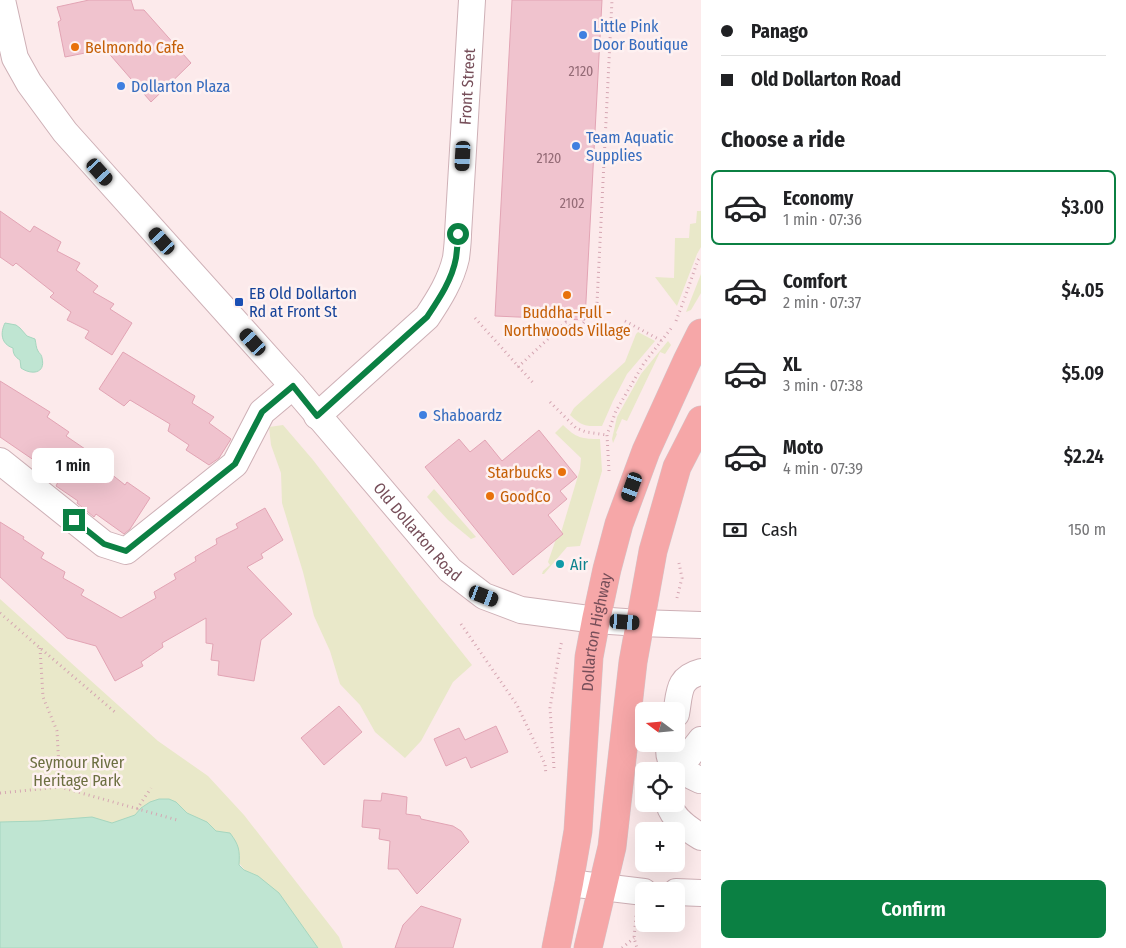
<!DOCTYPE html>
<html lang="en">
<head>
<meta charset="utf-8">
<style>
	body { margin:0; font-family:"Fira Sans Condensed",sans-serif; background:#f2f2f2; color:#202124; height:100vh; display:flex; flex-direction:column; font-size:19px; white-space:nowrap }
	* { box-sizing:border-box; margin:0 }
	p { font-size:16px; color:#757577 }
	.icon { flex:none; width:28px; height:28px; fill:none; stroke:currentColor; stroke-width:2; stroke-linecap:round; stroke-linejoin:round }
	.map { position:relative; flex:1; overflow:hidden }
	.panel { display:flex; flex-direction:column; background:#fff; width:425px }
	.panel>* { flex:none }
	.hud { display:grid; align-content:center; height:110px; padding:0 20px; background:#fff }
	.needle { width:32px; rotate:286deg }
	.controls { position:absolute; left:635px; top:702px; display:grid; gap:10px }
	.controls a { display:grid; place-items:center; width:50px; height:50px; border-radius:8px; background:#fff; box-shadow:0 5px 20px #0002; font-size:25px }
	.end { position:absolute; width:22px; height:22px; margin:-11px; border:6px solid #0b8043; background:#fff; box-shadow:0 0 0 2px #fff }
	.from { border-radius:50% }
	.bubble { position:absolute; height:35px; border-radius:8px; background:#fff; box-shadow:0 5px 20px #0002; font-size:16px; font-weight:600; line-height:35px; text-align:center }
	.car { position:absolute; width:15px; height:30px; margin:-15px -8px; border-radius:6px; box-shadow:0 0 4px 1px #0007; background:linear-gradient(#222 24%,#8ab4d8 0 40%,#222 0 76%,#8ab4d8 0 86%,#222 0) }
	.hud b { display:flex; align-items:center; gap:18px; height:48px; font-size:19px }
	.hud b+b { border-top:1px solid #e0e0e0 }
	.hud i { width:12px; height:12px; background:#202124 }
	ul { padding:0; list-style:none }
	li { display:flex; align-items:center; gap:15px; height:75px; margin:0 10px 8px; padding:0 10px; border:2px solid transparent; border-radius:8px }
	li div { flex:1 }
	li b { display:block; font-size:19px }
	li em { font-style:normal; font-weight:600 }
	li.on { border-color:#0b8043 }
	li>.icon { width:45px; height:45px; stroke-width:1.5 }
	h2 { padding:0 20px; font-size:22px; line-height:60px }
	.pay { display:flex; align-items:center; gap:12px; height:55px; padding:0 20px; font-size:19px }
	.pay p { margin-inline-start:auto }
	.primary-button { display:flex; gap:10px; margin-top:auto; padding:10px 20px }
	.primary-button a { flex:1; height:58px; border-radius:8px; background:#0b8043; color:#fff; font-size:20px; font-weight:600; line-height:58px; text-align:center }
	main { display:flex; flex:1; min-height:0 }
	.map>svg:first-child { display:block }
</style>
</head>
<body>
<main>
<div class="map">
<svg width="701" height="948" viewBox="0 0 701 948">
	<rect width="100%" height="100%" fill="#fceaeb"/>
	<!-- green -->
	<g fill="#e9e8c9">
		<polygon points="697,211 701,211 701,247 697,254 677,306 655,277 674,278 675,238 689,238 690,224 696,223"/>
		<polygon points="701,274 701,293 691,310 686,312"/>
		<path d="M638,332L655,341L627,374L613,401L602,426C585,426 583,427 570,415L574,408L625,362L636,334Z"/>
		<polygon points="668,341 671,345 665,354 660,352 627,421 622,419 616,433 617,434 613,443 612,439 617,417 641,374"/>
		<polygon points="283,425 313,460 418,597 472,665 453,682 421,741 405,758 375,732 360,705 340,684 330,651 314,616 303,572 282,503 281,473 271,445 269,427"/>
		<path d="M563,425C576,438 582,439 600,439L602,471L580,546L567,547L544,574H542L543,571L550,565L548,562L556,539L560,536L580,469L581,458L555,433Z"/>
		<polygon points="434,489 476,537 471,539 448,520 427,497"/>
		<polygon points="0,599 158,741 208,776 244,815 339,937 343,948 305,948 298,936 230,852 0,850"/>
	</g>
	<!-- water -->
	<g fill="#bfe5d2" stroke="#a6d6bf">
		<path d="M5,323L16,325L20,328L27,336L35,339C36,343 36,348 38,351C41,356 41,353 42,358C46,374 31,375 21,368L20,360C15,357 13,354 13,348C1,344 0,333 5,323Z"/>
		<path d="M159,799H169L176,802L187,813L207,822L216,831L230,833C239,845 240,850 239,865L244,870L258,876L279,893L318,948H0V822L40,821L92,817L112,823L135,815L141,808L150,802Z"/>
	</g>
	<!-- building -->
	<g fill="#f0c3ce" stroke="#e2a4b4">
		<polygon points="89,0 131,0 134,10 144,10 191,63 151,102 105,49 65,57 58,22 61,20 57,7"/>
		<polygon points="512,0 602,0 585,320 495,316"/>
		<polygon points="0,211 30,232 34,226 61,242 57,251 80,263 76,270 98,286 93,292 114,304 110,309 132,323 112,355 85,338 89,331 67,320 71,312 50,297 54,293 16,263 13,266 0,257"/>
		<polygon points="123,352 195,396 192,403 214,417 209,423 231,439 219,458 209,465 186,450 189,445 168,431 170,424 130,400 124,406 99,389"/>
		<polygon points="0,381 50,412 47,417 69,432 66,436 88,451 86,454 125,485 127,482 150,498 130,529 124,534 96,514 94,517 77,503 78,501 56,486 58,482 37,468 38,463 0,437"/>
		<polygon points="539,430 577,477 560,491 567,499 548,515 563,534 513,575 425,467 459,439 470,452 485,440 502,461"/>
		<polygon points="265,508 283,540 261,554 263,558 247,567 292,614 261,640 254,681 218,675 219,661 211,660 213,644 206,643 206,618 162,643 163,647 141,662 143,666 115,681 96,646 67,638 0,577 0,522 24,537 23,539 44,553 41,558 65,572 63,578 84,590 81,595 121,618 156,598 154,592 176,579 174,574 196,561 195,557 217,544 216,539 238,528 236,524"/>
		<polygon points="339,706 362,732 324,765 301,738"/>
		<polygon points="496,726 508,752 471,768 466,757 446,766 434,739 459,728 465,740"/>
		<polygon points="382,793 407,797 406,814 420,816 421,819 453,826 461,831 469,842 417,894 398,869 388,869 390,841 379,839 380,829 362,827 364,800 381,801"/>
		<polygon points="421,906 461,919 453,948 395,948 403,925"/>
	</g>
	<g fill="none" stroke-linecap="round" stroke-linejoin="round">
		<defs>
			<g id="minor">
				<path id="s1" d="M2,0L15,58L29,83L65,132L293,386L450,570L484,596L521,610L596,620L639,623L701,625"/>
				<path id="s2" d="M317,416L427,317C439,299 451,280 456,258C457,250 458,242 458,234L472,0"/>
				<polyline points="0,461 104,544 126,551 235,464 262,412 293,386"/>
				<path d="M676,714C680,693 677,678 701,672"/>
				<path d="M671,744C670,748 668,752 670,757C672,766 691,776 700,780L701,779"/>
				<polyline points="676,772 701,740"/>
				<path d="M669,804C673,819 688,829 701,837"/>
				<polyline points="569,883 644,892"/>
				<polyline points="676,892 701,893"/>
			</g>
			<g id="major">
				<path id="s3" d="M556,948L569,883L578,831L589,657L596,620L607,569L619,524L646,451L687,361L701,333"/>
				<polyline points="588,948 612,847 633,662 653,551 677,467 701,420"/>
			</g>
		</defs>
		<!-- minor casing -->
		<use href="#minor" stroke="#ceb0b6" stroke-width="28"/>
		<!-- major casing -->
		<use href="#major" stroke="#d3c6ca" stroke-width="29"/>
		<!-- path -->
		<g stroke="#d5a6b2" stroke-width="3" stroke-dasharray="1 4" stroke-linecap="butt">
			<polyline points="475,318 535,385"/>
			<polyline points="625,321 662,341"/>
			<polyline points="676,321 684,300 698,260 701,256"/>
			<polyline points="518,367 566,322 576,331 595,310 597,303 612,0"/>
			<polyline points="550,402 576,428 586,432 607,435"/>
			<polyline points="609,471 607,435 616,411 644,363 673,326"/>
			<polyline points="677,598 682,578 679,563"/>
			<polyline points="0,613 40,648 116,713"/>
			<polyline points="461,624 517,705 545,764 546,775"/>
			<polyline points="40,648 43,697 57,731 60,787"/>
			<polyline points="554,768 550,708 559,654 562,640"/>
			<polyline points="0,793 60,787 177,820"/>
			<polyline points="137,809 151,788"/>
			<polyline points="640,841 644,850"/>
			<polyline points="643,868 644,859"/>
			<polyline points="636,916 634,938 637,948"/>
			<polyline points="622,948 634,938"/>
		</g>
		<!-- minor -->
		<use href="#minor" stroke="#fff" stroke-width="26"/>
		<!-- major -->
		<use href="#major" stroke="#f6a7a8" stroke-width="28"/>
	</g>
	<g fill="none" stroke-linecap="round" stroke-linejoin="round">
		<!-- route -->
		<path stroke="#0b8043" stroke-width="6" d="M74,520L104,544L126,551L235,464L262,412L293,386L317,416L427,317C439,299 452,280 456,258C457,250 458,242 458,234"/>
	</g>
	<!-- markers -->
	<g fill="#3f7fe0" stroke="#fef1f1" stroke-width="2">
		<circle cx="583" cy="35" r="5"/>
		<circle cx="121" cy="86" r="5"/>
		<circle cx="576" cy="146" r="5"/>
		<circle cx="423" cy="415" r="5"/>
	</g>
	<g fill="#e8710a" stroke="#fef1f1" stroke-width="2">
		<circle cx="75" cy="47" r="5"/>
		<circle cx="567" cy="295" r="5"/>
		<circle cx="562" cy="472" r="5"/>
		<circle cx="490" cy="496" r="5"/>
	</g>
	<rect fill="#1a4fb4" stroke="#fef1f1" stroke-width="2" x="234" y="297" width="10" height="10" rx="2.5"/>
	<circle fill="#0f9aa8" stroke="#fef1f1" stroke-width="2" cx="560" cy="564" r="5"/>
	<g text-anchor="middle" stroke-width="5" stroke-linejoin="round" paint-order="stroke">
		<!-- number labels -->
		<g font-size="14" fill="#946b76">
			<text x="581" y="76">2120</text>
			<text x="549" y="163">2120</text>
			<text x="572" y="208">2102</text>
		</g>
		<!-- shop labels -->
		<g font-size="16" fill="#366cbe" stroke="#fef1f1" text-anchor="start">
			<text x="593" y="32">Little Pink<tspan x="593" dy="18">Door Boutique</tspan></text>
			<text x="131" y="92">Dollarton Plaza</text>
			<text x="586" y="143">Team Aquatic<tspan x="586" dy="18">Supplies</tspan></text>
			<text x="433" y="421">Shaboardz</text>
		</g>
		<!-- food labels -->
		<g font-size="16" fill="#c56008" stroke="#fef1f1" text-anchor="start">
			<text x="85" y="53">Belmondo Cafe</text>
			<text x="567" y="318" text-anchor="middle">Buddha-Full -<tspan x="567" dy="18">Northwoods Village</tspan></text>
			<text x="552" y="478" text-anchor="end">Starbucks</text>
			<text x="500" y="502">GoodCo</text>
		</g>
		<!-- street labels -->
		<g font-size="16" fill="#764e59" stroke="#fef1f1">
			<text dy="6" stroke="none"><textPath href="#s2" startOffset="386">Front Street</textPath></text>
			<text dy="6" stroke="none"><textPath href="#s1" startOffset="682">Old Dollarton Road</textPath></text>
			<text dy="6" stroke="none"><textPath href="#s3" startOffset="319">Dollarton Highway</textPath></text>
		</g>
		<!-- transit labels -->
		<g font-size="16" fill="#164399" stroke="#fef1f1" text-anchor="start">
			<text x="249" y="299">EB Old Dollarton<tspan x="249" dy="18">Rd at Front St</tspan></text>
		</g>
		<!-- culture labels -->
		<g font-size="16" fill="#0d838f" stroke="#fef1f1" text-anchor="start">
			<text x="570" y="570">Air</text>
		</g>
		<!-- park labels -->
		<g font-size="16" fill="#6c6f41" stroke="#fef1f1">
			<text x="77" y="768">Seymour River<tspan x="77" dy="18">Heritage Park</tspan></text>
		</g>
	</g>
</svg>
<div class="controls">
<a><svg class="needle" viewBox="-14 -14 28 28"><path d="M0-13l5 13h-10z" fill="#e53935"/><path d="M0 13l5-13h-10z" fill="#757577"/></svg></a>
<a><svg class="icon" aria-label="locate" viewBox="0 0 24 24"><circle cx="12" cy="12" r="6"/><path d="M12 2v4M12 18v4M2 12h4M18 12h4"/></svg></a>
<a>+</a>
<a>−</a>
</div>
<i class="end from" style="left:458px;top:234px"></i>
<i class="end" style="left:74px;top:520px"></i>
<div class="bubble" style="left:32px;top:448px;width:82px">1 min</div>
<i class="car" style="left:463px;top:156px;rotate:183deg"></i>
<i class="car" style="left:100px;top:172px;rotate:138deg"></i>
<i class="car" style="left:162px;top:241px;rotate:318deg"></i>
<i class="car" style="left:253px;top:342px;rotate:318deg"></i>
<i class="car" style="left:632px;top:487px;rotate:200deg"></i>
<i class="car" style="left:484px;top:596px;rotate:111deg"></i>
<i class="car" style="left:625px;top:622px;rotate:94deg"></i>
</div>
<section class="panel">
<div class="hud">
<b><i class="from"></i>Panago</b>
<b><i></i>Old Dollarton Road</b>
</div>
<h2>Choose a ride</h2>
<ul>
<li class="on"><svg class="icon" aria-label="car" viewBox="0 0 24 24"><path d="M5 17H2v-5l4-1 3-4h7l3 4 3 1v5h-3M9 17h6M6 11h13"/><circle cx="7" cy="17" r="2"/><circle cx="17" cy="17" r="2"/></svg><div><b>Economy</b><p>1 min · 07:36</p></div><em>$3.00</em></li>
<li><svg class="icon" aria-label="car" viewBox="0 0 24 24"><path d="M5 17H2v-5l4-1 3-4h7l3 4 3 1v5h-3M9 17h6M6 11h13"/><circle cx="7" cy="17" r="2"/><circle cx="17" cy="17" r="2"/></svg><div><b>Comfort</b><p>2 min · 07:37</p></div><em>$4.05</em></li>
<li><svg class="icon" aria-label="car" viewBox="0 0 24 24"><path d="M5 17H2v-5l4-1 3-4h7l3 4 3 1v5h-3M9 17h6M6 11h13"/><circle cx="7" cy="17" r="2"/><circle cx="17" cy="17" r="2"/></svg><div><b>XL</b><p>3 min · 07:38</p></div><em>$5.09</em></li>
<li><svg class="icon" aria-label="car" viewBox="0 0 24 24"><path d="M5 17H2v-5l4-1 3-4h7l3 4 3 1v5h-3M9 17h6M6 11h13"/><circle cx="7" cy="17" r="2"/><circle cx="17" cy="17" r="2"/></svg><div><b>Moto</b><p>4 min · 07:39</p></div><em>$2.24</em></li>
</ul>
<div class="pay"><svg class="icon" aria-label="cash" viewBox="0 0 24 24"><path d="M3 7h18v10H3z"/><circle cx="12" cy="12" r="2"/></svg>Cash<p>150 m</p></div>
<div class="primary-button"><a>Confirm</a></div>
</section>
</main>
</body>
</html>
